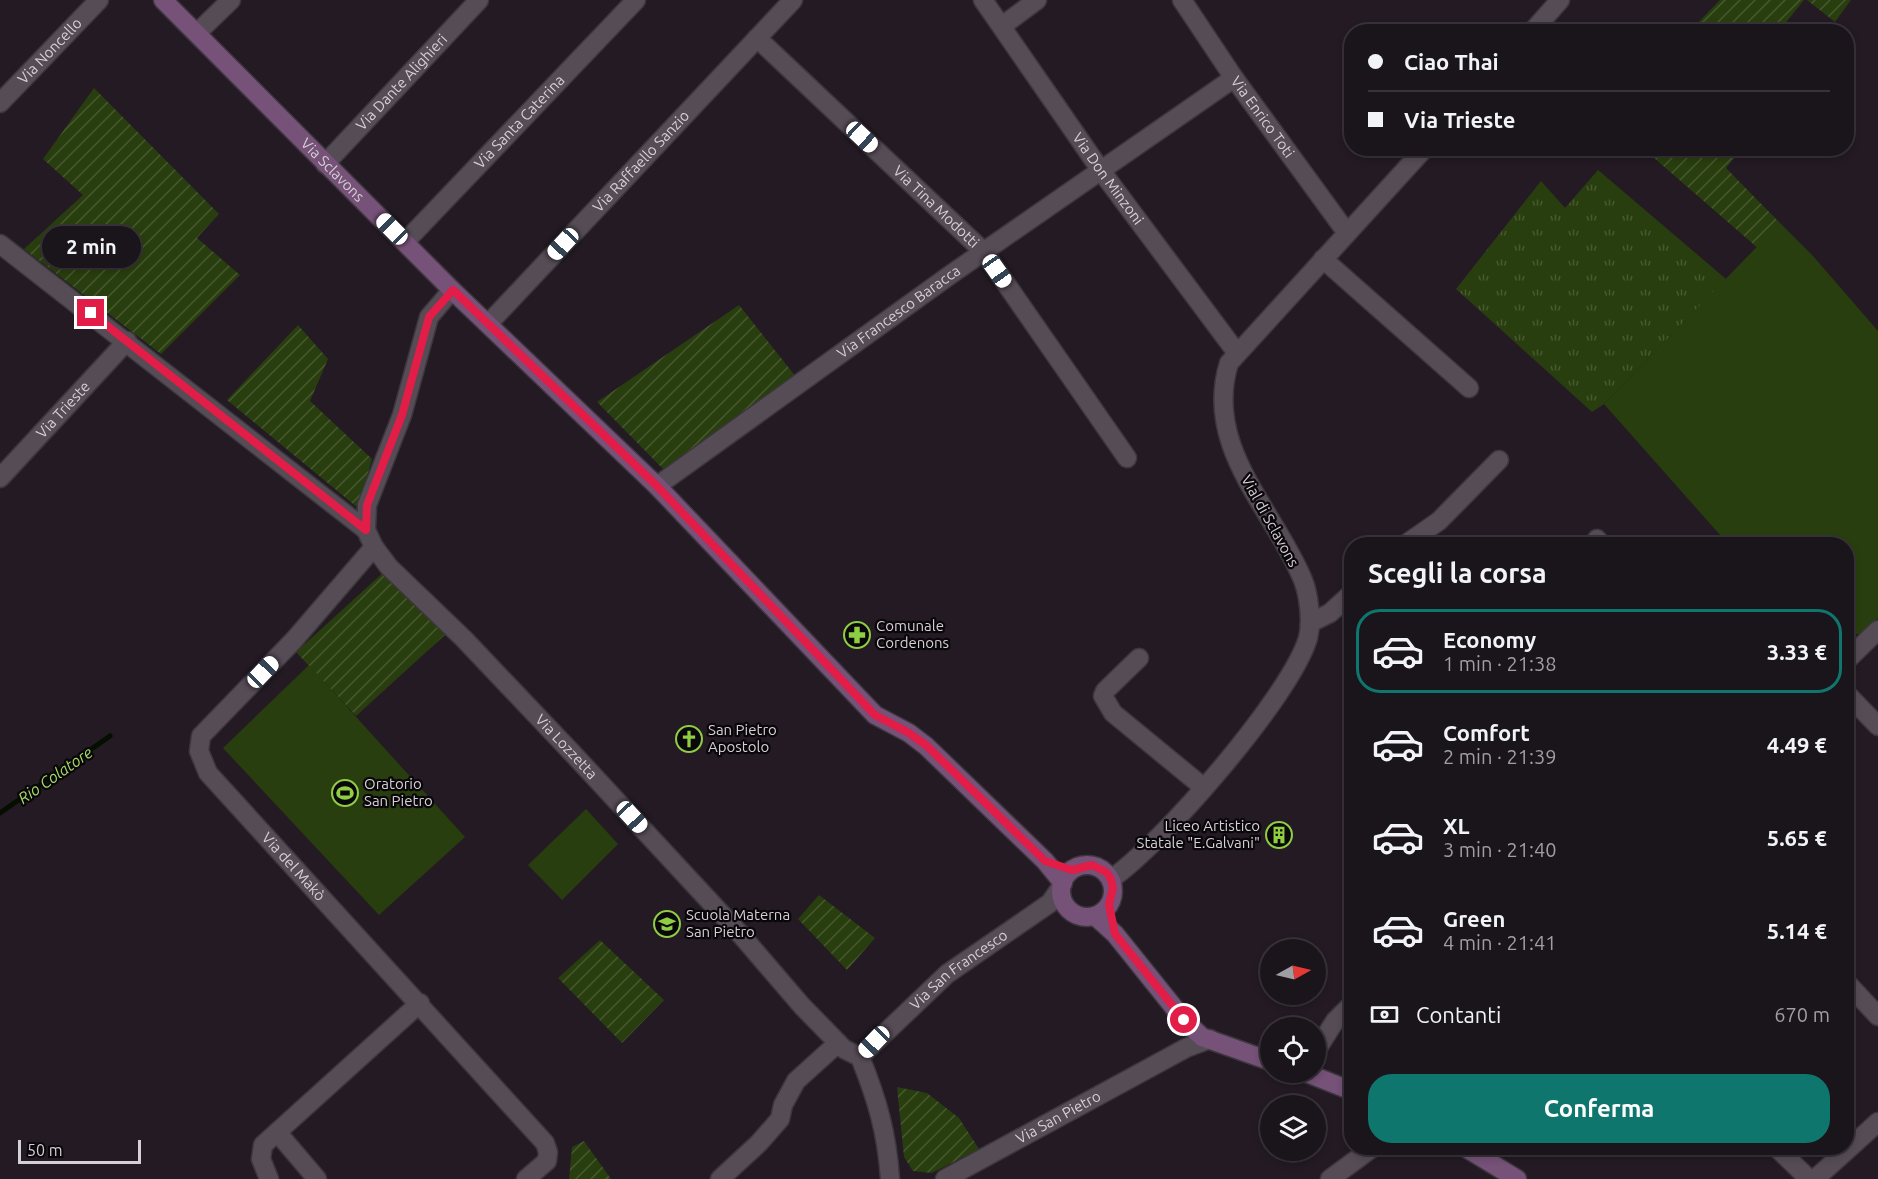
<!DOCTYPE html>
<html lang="it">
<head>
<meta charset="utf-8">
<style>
	body { margin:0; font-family:Ubuntu,sans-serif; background:#231d24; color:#f1f3f6; height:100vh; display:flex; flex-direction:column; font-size:22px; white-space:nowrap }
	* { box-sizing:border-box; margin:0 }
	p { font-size:20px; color:#9f9ea3 }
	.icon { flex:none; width:33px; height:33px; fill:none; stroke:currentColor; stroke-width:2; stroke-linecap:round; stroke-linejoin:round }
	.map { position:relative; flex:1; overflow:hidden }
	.sheet { position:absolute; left:1344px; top:537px; width:510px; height:618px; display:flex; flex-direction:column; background:#1a141b; border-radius:24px; box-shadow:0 3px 9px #0003,0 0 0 2px #38333a }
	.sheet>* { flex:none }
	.top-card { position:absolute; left:1344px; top:24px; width:510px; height:132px; border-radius:24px; box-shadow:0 3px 9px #0003,0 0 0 2px #38333a; display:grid; align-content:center; height:132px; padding:0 24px; background:#1a141b }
	.needle { width:39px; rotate:82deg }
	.tools { position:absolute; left:1260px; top:939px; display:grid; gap:12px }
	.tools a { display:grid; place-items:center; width:66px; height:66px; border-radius:50%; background:#1a141b; box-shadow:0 3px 9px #0003,0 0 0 2px #38333a; font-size:30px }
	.scale { position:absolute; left:18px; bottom:15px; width:123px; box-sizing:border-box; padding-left:6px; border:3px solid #d6cfd6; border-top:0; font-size:16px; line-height:21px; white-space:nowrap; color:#d6cfd6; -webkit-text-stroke:4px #0a070a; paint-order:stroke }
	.end { position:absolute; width:27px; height:27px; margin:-14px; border:8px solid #e11d48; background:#fff; box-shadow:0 0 0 3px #fff }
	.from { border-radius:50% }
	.bubble { position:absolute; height:42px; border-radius:21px; background:#1a141b; box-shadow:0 3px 9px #0003,0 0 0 2px #38333a; font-size:20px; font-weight:700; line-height:42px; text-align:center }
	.car { position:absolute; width:18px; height:36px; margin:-18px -9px; border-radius:8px; box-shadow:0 0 4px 2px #0007; background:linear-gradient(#fff 24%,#345 0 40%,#fff 0 76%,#345 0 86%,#fff 0) }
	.top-card b { display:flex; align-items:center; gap:21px; height:57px; font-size:22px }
	.top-card b+b { border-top:2px solid #38333a }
	.top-card i { width:15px; height:15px; background:#f1f3f6 }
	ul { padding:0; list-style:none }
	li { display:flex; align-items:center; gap:18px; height:84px; margin:0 12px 9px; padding:0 12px; border:3px solid transparent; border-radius:24px }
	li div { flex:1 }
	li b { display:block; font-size:22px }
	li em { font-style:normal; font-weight:700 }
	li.active { border-color:#0f766e }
	li>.icon { width:54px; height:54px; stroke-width:1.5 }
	h2 { padding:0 24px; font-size:27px; line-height:72px }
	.pay { display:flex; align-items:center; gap:15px; height:66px; padding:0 24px; font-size:22px }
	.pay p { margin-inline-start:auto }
	.primary-button { display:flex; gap:12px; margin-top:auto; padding:12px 24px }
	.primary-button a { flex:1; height:69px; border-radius:24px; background:#0f766e; color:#fff; font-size:24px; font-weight:700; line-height:69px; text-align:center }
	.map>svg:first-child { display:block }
</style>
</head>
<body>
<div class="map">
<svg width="1878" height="1179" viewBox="0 0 1878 1179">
	<defs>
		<pattern id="grass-tufts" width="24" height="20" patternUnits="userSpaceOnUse" patternTransform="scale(1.5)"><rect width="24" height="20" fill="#293e0e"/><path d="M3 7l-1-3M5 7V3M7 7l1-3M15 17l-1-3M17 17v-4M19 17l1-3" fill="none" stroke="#475930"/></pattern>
		<pattern id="garden-furrows" width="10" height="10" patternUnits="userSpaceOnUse" patternTransform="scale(1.5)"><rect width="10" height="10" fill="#293e0e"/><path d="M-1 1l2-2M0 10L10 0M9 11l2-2" fill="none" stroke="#475930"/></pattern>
	</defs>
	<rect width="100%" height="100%" fill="#231a24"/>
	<!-- grass -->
	<polygon fill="url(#grass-tufts)" points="1598,170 1726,279 1604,404 1592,412 1456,289 1541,181 1565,208"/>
	<!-- garden -->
	<g fill="url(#garden-furrows)">
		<polygon points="1720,0 1804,0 1779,31 1690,31"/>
		<polygon points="1807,0 1851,0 1835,22"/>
		<polygon points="94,88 219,214 197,238 240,275 161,354 24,249 83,195 43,159"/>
		<polygon points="1648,148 1742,149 1726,168 1780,223 1760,250 1646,151"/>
		<polygon points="739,305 796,377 667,473 597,402"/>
		<polygon points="298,325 328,359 310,401 372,459 358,508 227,400"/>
		<polygon points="385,571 446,634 356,716 296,652"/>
		<polygon points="819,895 875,938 847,970 798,919"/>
		<polygon points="600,940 664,1000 622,1043 558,978"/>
		<polygon points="897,1087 927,1093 959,1118 979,1149 932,1173 913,1171 904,1157"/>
		<polygon points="584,1141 611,1179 569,1179 572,1147"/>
	</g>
	<!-- pitch -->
	<g fill="#293e0e">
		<polygon points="1780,223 1813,256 1878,331 1878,618 1861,634 1854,634 1847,640 1846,544 1728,544 1604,404"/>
		<polygon points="309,665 465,837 379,915 223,748"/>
		<polygon points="586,809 618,844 562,900 528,865"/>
	</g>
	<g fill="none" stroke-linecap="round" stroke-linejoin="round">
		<!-- stream -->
		<polyline stroke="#050f00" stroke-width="5" points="0,813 110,736"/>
		<defs>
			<g id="street">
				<path id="s1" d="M983,0L1102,172L1237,353"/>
				<path id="s2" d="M1182,0L1234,78L1347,233"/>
				<polyline points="1002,26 1037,0"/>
				<polyline points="1532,32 1560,0"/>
				<polyline points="197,33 231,0"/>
				<path id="s3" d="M757,38L984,252L1127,458"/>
				<path id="s4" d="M0,103L99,0"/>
				<path id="s5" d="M325,164L479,0"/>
				<path id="s6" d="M405,242L636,0"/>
				<polyline points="0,244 366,530"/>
				<polyline points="1323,259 1469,388"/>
				<path id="s7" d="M452,290L429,317L402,415L367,505L366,530L374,547L389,567L464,639L576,757L741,935L802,1006L844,1049L860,1057C877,1099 887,1133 890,1179"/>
				<path id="s8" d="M489,323L793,0"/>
				<path id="s9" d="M0,478L127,341"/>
				<path id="s10" d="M657,486L950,275L1234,78"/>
				<polyline points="1597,539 1601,544"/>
				<polyline points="1406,544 1439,521 1499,460"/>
				<path id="s11" d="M374,547L294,640L201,736L199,751L208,773L545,1143L548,1152L547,1161L526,1179"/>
				<polyline points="1310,623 1330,613 1352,593"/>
				<polyline points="1139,658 1105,691 1103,696 1113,713 1203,787"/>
				<polyline points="1846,661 1878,630"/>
				<polyline points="1846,693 1878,726"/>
				<path d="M1111,879C1161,845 1291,696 1308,638C1312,622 1309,595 1303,580C1273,508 1203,447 1229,363L1425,148"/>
				<polyline points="1846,982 1878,1016"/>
				<polyline points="1316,1051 1335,1021 1352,1004"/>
				<path id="s12" d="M860,1057L947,974L1050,903L1061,887"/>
				<polyline points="277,1132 317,1179"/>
				<polyline points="1777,1148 1809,1179"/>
				<polyline points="269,1179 261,1159 263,1145 420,1003"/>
				<polyline points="720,1179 759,1143 780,1119 783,1105 796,1081 838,1043"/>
				<path id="s13" d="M945,1179L1186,1048L1210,1039"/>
				<polyline points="1330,1179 1372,1148"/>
				<polyline points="1815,1179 1878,1122"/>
			</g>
			<g id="secondary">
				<path id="s14" d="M163,0L452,290L657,486L875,715L909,733L926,746L1045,861L1063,883"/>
				<circle cx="1087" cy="891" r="26"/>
				<polyline points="1095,916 1115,934 1184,1020 1202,1037 1270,1061"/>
				<polyline points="1304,1072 1352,1091"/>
				<polyline points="1466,1148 1517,1179"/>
			</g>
		</defs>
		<!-- street casing -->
		<use href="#street" stroke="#3c363d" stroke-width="21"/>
		<!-- secondary casing -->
		<use href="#secondary" stroke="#3c363d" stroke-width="21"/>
		<!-- street -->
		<use href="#street" stroke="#564c56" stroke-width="18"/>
		<!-- secondary -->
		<use href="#secondary" stroke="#765178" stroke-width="18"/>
	</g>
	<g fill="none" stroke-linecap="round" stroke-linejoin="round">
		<!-- route -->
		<polyline stroke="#e11d48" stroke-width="8" points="91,313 366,530 367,505 402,415 429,317 453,290 657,486 875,715 909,733 927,746 1045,861 1072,870 1092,865 1106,872 1111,879 1113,888 1109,905 1115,934 1184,1020"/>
	</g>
	<!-- icons -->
	<defs>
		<symbol id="pharmacy-ring" viewBox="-11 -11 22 22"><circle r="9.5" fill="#0a070a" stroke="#8fcd42" stroke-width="1.5"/><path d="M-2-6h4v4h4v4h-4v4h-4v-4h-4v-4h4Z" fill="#8fcd42"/></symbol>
		<symbol id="church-ring" viewBox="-11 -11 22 22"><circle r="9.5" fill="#0a070a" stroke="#8fcd42" stroke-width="1.5"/><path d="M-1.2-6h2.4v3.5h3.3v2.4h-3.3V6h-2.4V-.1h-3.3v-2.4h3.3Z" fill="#8fcd42"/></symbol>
		<symbol id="stadium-ring" viewBox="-11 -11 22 22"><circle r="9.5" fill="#0a070a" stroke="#8fcd42" stroke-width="1.5"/><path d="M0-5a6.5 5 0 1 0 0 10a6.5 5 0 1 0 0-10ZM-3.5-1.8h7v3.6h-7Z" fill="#8fcd42"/></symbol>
		<symbol id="building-ring" viewBox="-11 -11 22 22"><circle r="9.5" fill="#0a070a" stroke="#8fcd42" stroke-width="1.5"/><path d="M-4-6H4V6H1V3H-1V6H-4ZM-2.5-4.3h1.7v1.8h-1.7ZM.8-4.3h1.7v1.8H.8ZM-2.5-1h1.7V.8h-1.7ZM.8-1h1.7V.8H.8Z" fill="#8fcd42"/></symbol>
		<symbol id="school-ring" viewBox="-11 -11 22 22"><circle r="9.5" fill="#0a070a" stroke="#8fcd42" stroke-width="1.5"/><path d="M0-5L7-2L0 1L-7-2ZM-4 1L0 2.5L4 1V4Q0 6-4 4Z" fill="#8fcd42"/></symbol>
	</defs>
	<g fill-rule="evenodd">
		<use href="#pharmacy-ring" x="842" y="620" width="30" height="30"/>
		<use href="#church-ring" x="674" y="724" width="30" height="30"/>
		<use href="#stadium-ring" x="330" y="778" width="30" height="30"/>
		<use href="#building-ring" x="1264" y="820" width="30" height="30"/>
		<use href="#school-ring" x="652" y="909" width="30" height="30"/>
	</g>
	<g text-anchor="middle" stroke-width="4.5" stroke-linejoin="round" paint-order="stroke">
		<!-- street labels -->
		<g font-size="15" fill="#d6cfd6" stroke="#0a070a">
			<text dy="5" stroke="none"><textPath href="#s4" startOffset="72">Via Noncello</textPath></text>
			<text dy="5" stroke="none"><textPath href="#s5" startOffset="112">Via Dante Alighieri</textPath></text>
			<text dy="5" stroke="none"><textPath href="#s2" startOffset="142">Via Enrico Toti</textPath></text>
			<text dy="5" stroke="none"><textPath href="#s6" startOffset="166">Via Santa Caterina</textPath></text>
			<text dy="5" stroke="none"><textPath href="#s8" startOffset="222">Via Raffaello Sanzio</textPath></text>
			<text dy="5" stroke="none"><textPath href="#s14" startOffset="240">Via Sclavons</textPath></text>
			<text dy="5" stroke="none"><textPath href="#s1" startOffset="218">Via Don Minzoni</textPath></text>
			<text dy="5" stroke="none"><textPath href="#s3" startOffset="246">Via Tina Modotti</textPath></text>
			<text dy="5" stroke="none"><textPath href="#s10" startOffset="298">Via Francesco Baracca</textPath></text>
			<text dy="5" stroke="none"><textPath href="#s9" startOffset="93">Via Trieste</textPath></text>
			<text transform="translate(1270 521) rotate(61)" y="5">Vial di Sclavons</text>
			<text dy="5" stroke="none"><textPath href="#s7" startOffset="555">Via Lozzetta</textPath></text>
			<text dy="5" stroke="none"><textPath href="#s11" startOffset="422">Via del Makò</textPath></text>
			<text dy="5" stroke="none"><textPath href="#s12" startOffset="132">Via San Francesco</textPath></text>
			<text dy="5" stroke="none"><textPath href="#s13" startOffset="129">Via San Pietro</textPath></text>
		</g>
		<!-- poi labels -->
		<g font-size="15" fill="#d6cfd6" stroke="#0a070a" text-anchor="start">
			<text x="876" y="631">Comunale<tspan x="876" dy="17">Cordenons</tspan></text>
			<text x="708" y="735">San Pietro<tspan x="708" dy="17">Apostolo</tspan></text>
			<text x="364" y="789">Oratorio<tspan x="364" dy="17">San Pietro</tspan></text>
			<text x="1260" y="831" text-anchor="end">Liceo Artistico<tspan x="1260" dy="17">Statale "E.Galvani"</tspan></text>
			<text x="686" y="920">Scuola Materna<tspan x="686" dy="17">San Pietro</tspan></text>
		</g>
		<!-- water labels -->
		<g font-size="16" font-style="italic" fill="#a4dc67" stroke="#0a070a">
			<text transform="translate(55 775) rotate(-35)" y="6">Rio Colatore</text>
		</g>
	</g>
</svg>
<div class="tools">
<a><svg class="needle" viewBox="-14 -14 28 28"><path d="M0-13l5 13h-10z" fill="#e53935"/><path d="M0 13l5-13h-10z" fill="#9f9ea3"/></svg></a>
<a><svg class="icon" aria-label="locate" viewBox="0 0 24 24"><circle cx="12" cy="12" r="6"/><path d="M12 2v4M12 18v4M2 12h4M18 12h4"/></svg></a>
<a><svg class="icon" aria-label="layers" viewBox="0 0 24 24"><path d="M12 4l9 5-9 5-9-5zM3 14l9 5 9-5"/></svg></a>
</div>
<div class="scale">50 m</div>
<i class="end from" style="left:1184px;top:1020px"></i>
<i class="end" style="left:91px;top:313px"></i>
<div class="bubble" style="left:42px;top:226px;width:99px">2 min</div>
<i class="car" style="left:862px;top:137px;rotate:133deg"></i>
<i class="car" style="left:392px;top:229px;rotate:315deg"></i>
<i class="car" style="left:563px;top:244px;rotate:223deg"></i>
<i class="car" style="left:997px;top:271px;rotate:145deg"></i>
<i class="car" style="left:263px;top:672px;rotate:44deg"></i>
<i class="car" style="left:632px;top:817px;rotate:137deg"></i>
<i class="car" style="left:874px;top:1042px;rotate:224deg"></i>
<div class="top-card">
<b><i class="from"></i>Ciao Thai</b>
<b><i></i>Via Trieste</b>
</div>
<section class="sheet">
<h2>Scegli la corsa</h2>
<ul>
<li class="active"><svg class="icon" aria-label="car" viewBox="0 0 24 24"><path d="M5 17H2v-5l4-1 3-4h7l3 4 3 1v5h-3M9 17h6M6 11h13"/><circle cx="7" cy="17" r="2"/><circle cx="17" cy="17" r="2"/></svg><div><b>Economy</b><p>1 min · 21:38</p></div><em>3.33 €</em></li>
<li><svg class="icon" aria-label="car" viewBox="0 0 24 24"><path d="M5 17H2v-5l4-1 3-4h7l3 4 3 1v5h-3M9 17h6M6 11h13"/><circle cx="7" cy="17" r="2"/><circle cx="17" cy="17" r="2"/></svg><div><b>Comfort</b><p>2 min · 21:39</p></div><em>4.49 €</em></li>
<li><svg class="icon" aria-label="car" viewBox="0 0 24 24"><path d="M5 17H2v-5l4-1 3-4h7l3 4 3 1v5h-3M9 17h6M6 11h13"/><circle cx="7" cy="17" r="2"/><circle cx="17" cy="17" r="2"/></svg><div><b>XL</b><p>3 min · 21:40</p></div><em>5.65 €</em></li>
<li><svg class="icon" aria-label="car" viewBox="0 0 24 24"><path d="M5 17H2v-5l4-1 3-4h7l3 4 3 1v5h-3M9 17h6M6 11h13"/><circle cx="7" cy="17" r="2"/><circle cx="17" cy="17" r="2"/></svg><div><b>Green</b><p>4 min · 21:41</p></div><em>5.14 €</em></li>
</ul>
<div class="pay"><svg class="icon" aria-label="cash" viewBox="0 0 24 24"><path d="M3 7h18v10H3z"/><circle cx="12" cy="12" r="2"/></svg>Contanti<p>670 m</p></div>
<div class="primary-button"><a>Conferma</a></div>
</section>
</div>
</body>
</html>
